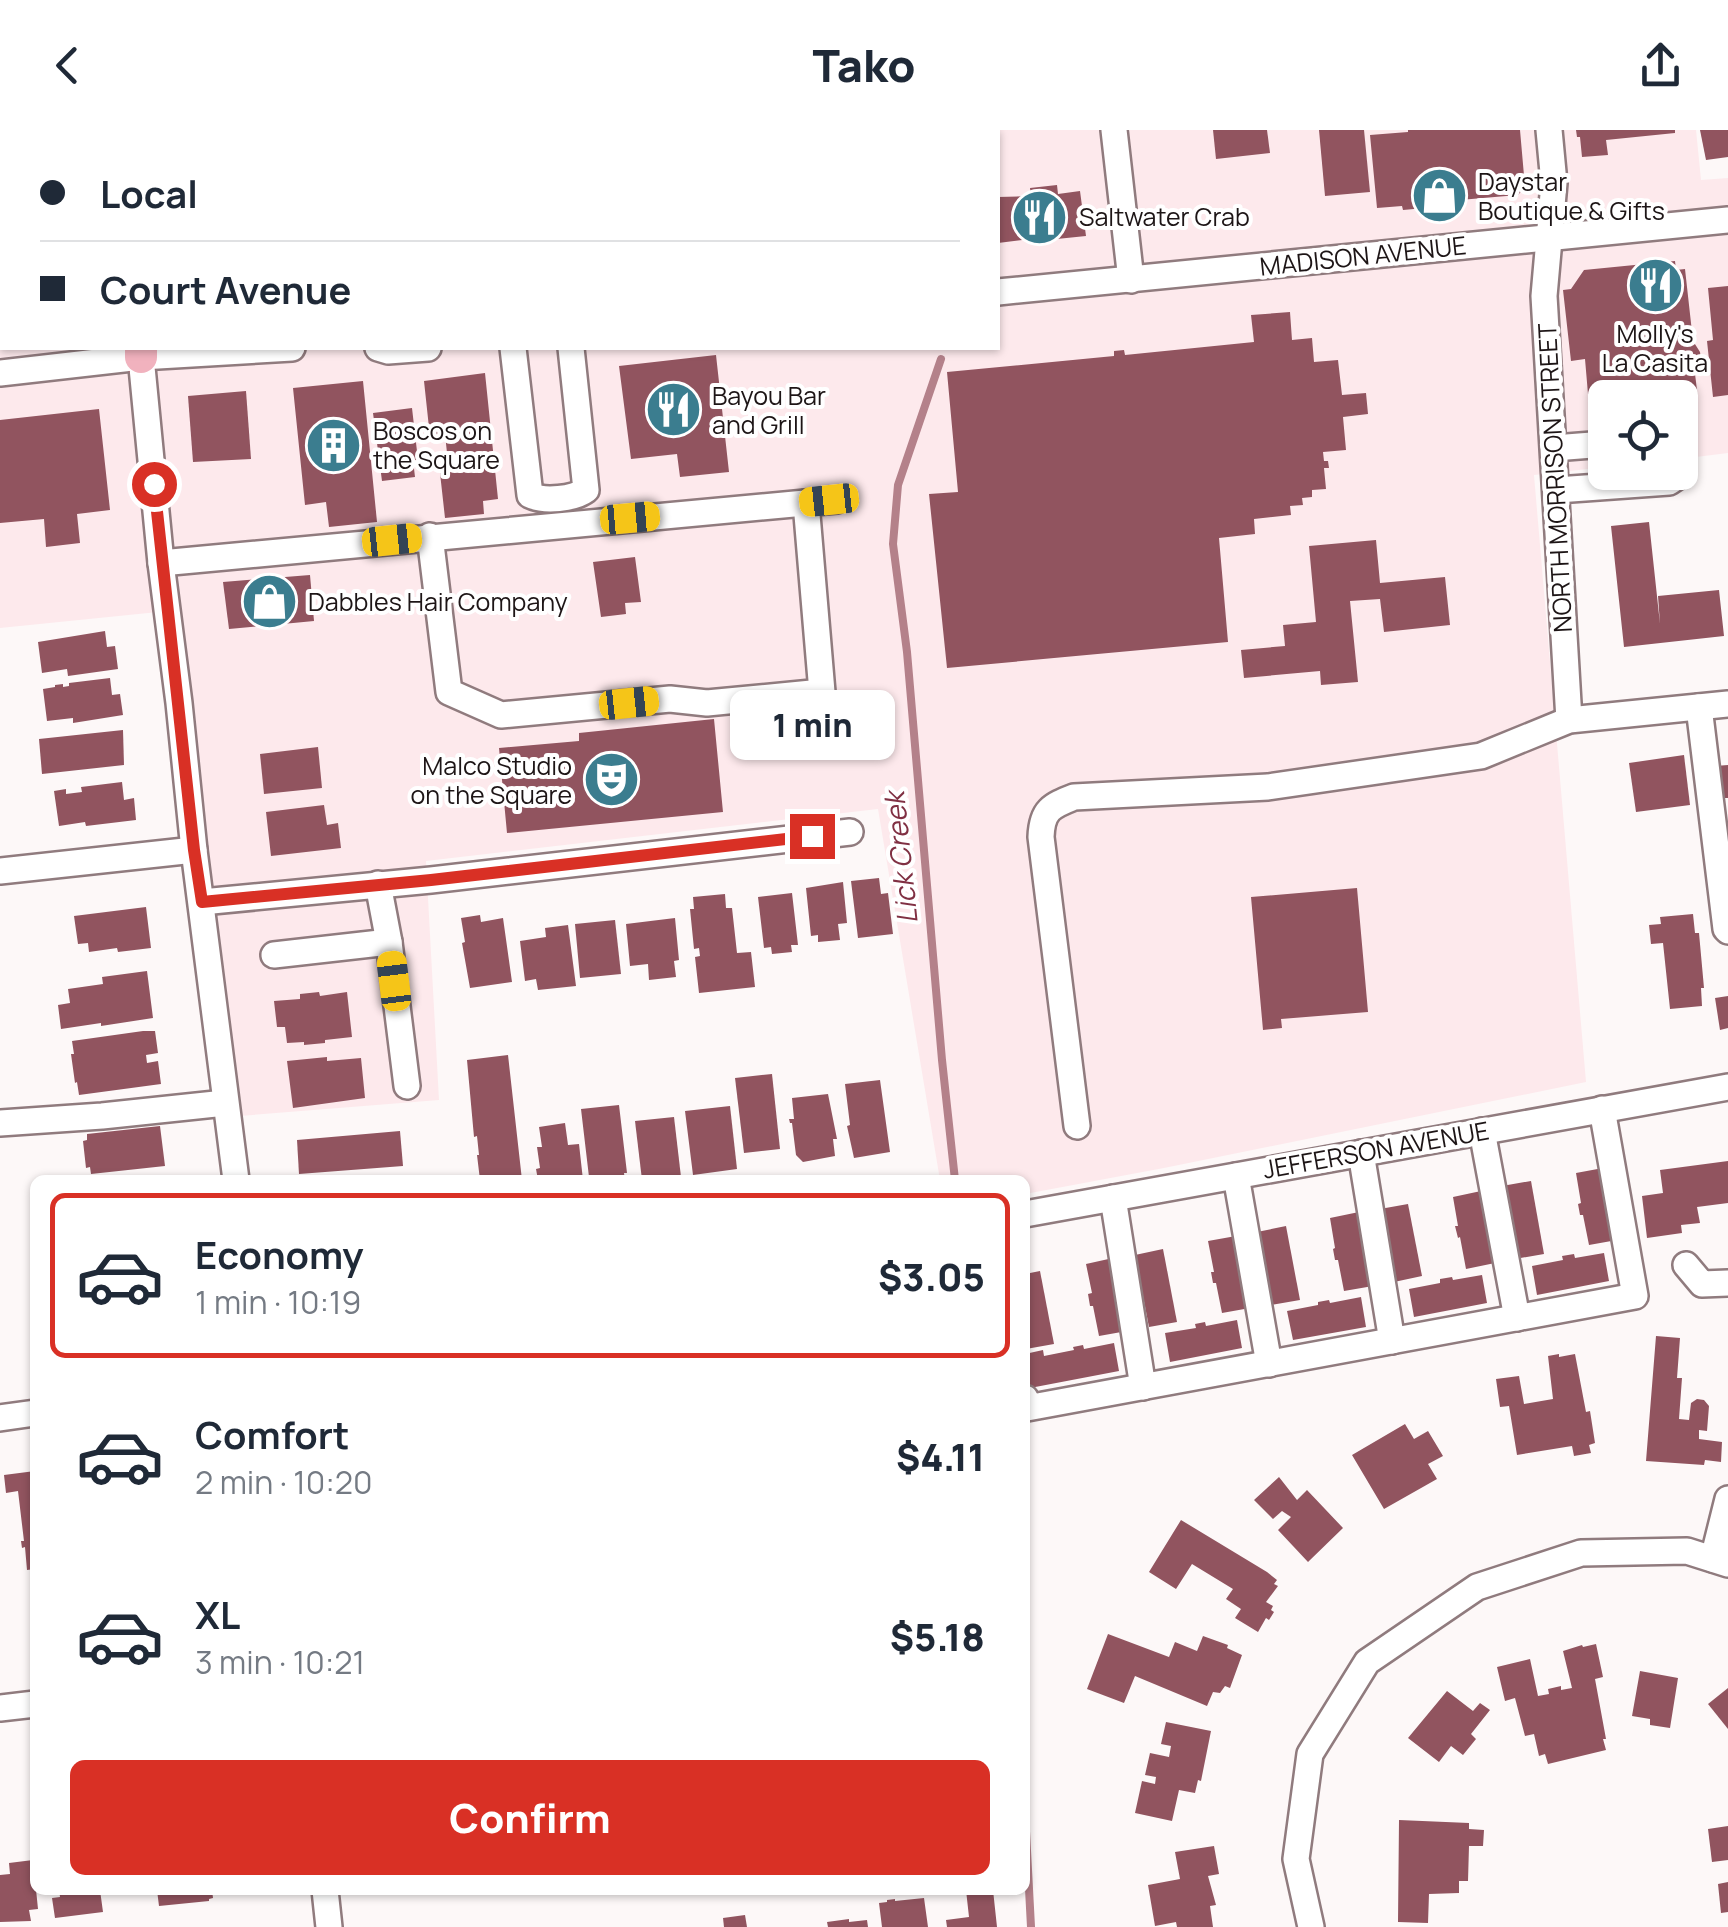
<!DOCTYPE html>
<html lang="en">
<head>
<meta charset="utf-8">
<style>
	body { margin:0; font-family:Manrope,sans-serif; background:#f6f6f7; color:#1f2937; height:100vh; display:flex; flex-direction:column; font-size:38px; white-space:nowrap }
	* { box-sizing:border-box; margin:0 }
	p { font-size:32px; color:#747a83 }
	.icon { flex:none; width:55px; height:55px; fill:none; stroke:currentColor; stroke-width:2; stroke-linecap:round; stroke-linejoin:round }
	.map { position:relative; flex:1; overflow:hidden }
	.drawer { position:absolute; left:30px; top:1045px; width:1000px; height:720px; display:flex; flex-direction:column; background:#fff; border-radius:15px; box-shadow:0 2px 8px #0004 }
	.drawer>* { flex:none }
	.top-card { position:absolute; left:0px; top:0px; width:1000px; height:220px; box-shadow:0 2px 8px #0004; display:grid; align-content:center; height:220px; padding:0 40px; background:#fff }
	.fabs { position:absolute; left:1588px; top:250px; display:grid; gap:20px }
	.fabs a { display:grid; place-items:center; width:110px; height:110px; border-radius:15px; background:#fff; box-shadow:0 2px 8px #0004; font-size:50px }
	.end { position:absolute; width:45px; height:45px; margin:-22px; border:12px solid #d93025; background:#fff; box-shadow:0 0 0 5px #fff }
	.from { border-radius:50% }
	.bubble { position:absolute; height:70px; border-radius:15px; background:#fff; box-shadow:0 2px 8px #0004; font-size:32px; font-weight:800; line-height:70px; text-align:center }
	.car { position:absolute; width:30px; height:60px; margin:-30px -15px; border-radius:12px; box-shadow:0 0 8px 2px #0007; background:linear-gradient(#f5c518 24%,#345 0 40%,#f5c518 0 76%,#345 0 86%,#f5c518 0) }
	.top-card b { display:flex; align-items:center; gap:35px; height:95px; font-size:38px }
	.top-card b+b { border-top:2px solid #e0e1e3 }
	.top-card i { width:25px; height:25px; background:#1f2937 }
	ul { padding:18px 0 0; list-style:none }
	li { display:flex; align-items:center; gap:30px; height:165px; margin:0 20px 15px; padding:0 20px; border:5px solid transparent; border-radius:15px }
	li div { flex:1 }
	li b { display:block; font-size:38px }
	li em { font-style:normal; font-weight:800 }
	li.on { border-color:#d93025 }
	li>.icon { width:90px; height:90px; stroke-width:1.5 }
	.button { display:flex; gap:20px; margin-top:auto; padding:20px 40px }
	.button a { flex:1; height:115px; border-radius:15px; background:#d93025; color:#fff; font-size:40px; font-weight:800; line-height:115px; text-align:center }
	header { display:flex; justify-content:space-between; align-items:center; height:130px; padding:0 40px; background:#fff; font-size:45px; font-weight:800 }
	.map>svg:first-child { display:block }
</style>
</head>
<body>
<header><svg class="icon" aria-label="back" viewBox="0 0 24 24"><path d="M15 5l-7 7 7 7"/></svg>Tako<svg class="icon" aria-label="share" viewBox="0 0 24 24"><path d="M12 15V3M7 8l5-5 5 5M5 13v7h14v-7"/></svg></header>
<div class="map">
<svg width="1728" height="1797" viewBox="0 0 1728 1797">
	<rect width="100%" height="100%" fill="#fdf8f8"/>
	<!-- built -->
	<path fill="#fde9ec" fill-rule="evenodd" d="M0,0H1696L1701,50L1728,48V323L1680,329V268H1605V337L1534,345L1586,952L1164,1038L1025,1064V1050H940L878,679L426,731L439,970L227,987L168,481L0,498ZM2,2H998V218H2Z"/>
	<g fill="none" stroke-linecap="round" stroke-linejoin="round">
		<!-- stream -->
		<g stroke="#b4818a" stroke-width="8">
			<polyline points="941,229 898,355 893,414 907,522 942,930 955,1050"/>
			<polyline points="1025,1682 1031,1797"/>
		</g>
	</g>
	<!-- building -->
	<g fill="#91545f">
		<polygon points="1213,0 1267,0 1270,23 1216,29"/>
		<polygon points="1319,0 1364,0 1370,62 1325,66"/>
		<polygon points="1408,0 1520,0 1525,57 1518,65 1425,73 1425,78 1403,80 1402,76 1377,78 1370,5 1408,2"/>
		<polygon points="1576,0 1675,0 1675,3 1606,10 1608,25 1582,27 1580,7 1577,7"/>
		<polygon points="1700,0 1728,0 1728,27 1706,30"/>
		<polygon points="1057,55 1058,64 1080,61 1086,106 1047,110 1047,107 998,113 998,67 1031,66 1030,58"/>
		<polygon points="1675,131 1676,140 1685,139 1693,211 1700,222 1702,236 1694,236 1698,268 1680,270 1680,268 1650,268 1649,258 1588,264 1585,229 1571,231 1563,160 1571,159 1584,140"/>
		<polygon points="1728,156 1728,265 1713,267 1707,211 1713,210 1708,158"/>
		<polygon points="1290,182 1292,210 1312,208 1314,232 1338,230 1342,265 1366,263 1368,284 1343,287 1346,320 1323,322 1324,331 1328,331 1329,338 1324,338 1326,359 1312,360 1312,367 1302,368 1303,375 1290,376 1291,385 1254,389 1255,404 1219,408 1228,512 947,538 929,364 958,362 947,242 1114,226 1114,221 1124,220 1125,225 1254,212 1251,185"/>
		<polygon points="716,225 729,342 680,347 677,324 631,329 619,236"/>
		<polygon points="485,243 498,369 483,371 484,384 445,388 440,343 449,342 445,304 430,307 424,251"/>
		<polygon points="363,251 377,392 329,397 326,372 305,375 293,258"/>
		<polygon points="246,261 251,329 193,332 188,266"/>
		<polygon points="412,278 418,330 413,330 415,347 382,351 373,283"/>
		<polygon points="99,279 110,380 77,384 80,413 46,417 44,389 0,393 0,290"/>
		<polygon points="1649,392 1660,494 1658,466 1719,460 1724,506 1624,517 1611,396"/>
		<polygon points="1376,410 1380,453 1445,447 1450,495 1384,502 1380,469 1350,471 1358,552 1321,555 1320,541 1244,548 1241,520 1285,516 1283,495 1316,492 1309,416"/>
		<polygon points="635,427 641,472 625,473 626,484 601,487 593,432"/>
		<polygon points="310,445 314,491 229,499 223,452"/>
		<polygon points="105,501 107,517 115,516 118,539 68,546 67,539 42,543 38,512"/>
		<polygon points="110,548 112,565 120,564 123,585 73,593 73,588 47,591 43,559 55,557 55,555 63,554 63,557 69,556 69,553"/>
		<polygon points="714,589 723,682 507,703 499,618 579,611 579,603"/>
		<polygon points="123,600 124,635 42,644 39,609"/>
		<polygon points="318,617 322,658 264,664 260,624"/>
		<polygon points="1684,625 1690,675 1636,682 1629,633"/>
		<polygon points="1728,635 1728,668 1719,668 1715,636"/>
		<polygon points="122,652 124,670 134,668 136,690 86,696 85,692 59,696 54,661 66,659 66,664 82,662 81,657"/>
		<polygon points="324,675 327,695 338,693 341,718 271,726 266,682"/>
		<polygon points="879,748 881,764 888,763 893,804 858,808 851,751"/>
		<polygon points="843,752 847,793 838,794 840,810 818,812 818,805 811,806 806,758"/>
		<polygon points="1357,758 1368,882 1281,889 1282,898 1263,900 1251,767"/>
		<polygon points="792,763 798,815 791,815 792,822 772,824 771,817 764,818 758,767"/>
		<polygon points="725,764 726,778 732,778 737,823 751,822 755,857 699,863 695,827 700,826 699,818 694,819 690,779 694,779 693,767"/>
		<polygon points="146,777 151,818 118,822 117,818 89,822 88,813 78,814 74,786"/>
		<polygon points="1693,784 1695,803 1699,803 1704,858 1701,858 1702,876 1670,879 1663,813 1651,814 1649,795 1661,794 1660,787"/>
		<polygon points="480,785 481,792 503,788 512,852 470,858 462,813 465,812 461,788"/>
		<polygon points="675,788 679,830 674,831 676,847 649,850 648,834 630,836 626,794"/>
		<polygon points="615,790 621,844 580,848 575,794"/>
		<polygon points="568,795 576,856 538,860 536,849 525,851 520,811 546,807 545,798"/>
		<polygon points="147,841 153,888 101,896 101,893 61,899 58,875 70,873 68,859 103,854 102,847"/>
		<polygon points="319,862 320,866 347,862 352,907 325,910 325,913 304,915 304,912 287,913 285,897 277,897 274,871 300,869 300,864"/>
		<polygon points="1728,866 1728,898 1720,900 1715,868"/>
		<polygon points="143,901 155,901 158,923 146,925 147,933 158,931 161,954 79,965 77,952 75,953 71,924 74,924 72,911"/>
		<polygon points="508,925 522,1050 480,1050 477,1025 479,1025 477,1006 474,1007 467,930"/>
		<polygon points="327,927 327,931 361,928 365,968 293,978 287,931"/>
		<polygon points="772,944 780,1019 744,1023 735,948"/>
		<polygon points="880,950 890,1022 854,1028 847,996 850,995 845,954"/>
		<polygon points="828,964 837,1009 833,1009 835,1026 803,1032 796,1025 792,993 790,993 789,989 794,989 792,968"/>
		<polygon points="619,975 627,1043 624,1043 625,1050 591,1050 589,1047 581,979"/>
		<polygon points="730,976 737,1039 693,1045 685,981"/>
		<polygon points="674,987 681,1047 666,1050 642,1050 635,991"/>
		<polygon points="565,993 568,1015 579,1014 583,1050 538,1050 536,1039 540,1038 537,1017 542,1017 539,997"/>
		<polygon points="160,996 165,1036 91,1044 90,1037 86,1038 83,1011 87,1010 87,1004"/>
		<polygon points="400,1001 403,1036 299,1044 297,1010"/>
		<polygon points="1728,1031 1728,1073 1697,1077 1700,1093 1681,1095 1682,1103 1647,1108 1642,1066 1663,1063 1660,1040"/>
		<polygon points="1603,1038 1617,1110 1589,1115 1583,1085 1580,1085 1578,1074 1581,1073 1576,1043"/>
		<polygon points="1531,1051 1544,1124 1515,1129 1502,1056"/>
		<polygon points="1481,1061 1495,1133 1466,1139 1460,1107 1458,1108 1455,1096 1458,1096 1453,1067"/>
		<polygon points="1408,1074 1422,1146 1394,1152 1380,1079"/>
		<polygon points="1359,1082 1373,1156 1344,1161 1338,1130 1335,1130 1333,1119 1335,1118 1330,1088"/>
		<polygon points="1286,1096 1300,1170 1271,1175 1257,1102"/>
		<polygon points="1236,1106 1250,1178 1222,1183 1216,1153 1213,1153 1211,1142 1214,1142 1208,1111"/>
		<polygon points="1163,1119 1177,1192 1149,1197 1135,1125"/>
		<polygon points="1604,1123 1609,1151 1537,1165 1532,1136 1563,1130 1562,1126 1574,1124 1575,1128"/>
		<polygon points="1113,1128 1127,1201 1099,1206 1093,1176 1090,1176 1088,1164 1092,1163 1086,1134"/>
		<polygon points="1040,1141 1054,1214 1026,1219 1025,1144"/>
		<polygon points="1482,1145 1487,1173 1414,1187 1409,1159 1440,1153 1440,1149 1452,1147 1453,1150"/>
		<polygon points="1361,1167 1366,1197 1293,1210 1287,1181 1318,1175 1318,1172 1329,1170 1330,1173"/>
		<polygon points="1237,1190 1242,1218 1170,1232 1165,1203 1196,1198 1195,1194 1205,1192 1206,1196"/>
		<polygon points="1656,1206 1680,1208 1677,1248 1682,1248 1679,1289 1689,1290 1691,1273 1697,1269 1704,1270 1709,1276 1707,1301 1699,1300 1699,1309 1722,1312 1721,1332 1705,1330 1704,1335 1646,1331"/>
		<polygon points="1114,1213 1119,1241 1030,1258 1025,1224 1043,1220 1044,1226 1074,1220 1073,1217 1083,1215 1084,1219"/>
		<polygon points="1559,1224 1559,1227 1575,1224 1586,1282 1590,1281 1595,1313 1589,1315 1591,1323 1574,1326 1572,1316 1517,1325 1509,1276 1500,1277 1496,1249 1519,1246 1524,1274 1553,1269 1548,1226"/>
		<polygon points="1405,1294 1414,1309 1428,1301 1443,1326 1428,1334 1437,1349 1384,1379 1352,1325"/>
		<polygon points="35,1341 35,1439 27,1440 25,1417 22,1418 21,1411 24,1411 18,1361 6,1363 4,1345"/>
		<polygon points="1279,1347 1297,1370 1307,1360 1343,1398 1308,1432 1278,1400 1291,1387 1282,1381 1273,1389 1254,1370"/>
		<polygon points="1181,1390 1267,1442 1277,1450 1274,1454 1278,1456 1266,1472 1273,1476 1271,1480 1274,1482 1269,1490 1266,1488 1258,1502 1235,1488 1241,1479 1226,1469 1233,1459 1192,1434 1176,1459 1149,1442"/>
		<polygon points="1108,1504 1169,1527 1175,1512 1197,1521 1203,1506 1228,1515 1227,1518 1242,1525 1230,1558 1225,1556 1220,1563 1213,1562 1207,1576 1135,1546 1124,1573 1087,1559"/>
		<polygon points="1596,1514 1603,1547 1595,1549 1606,1609 1603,1609 1606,1620 1548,1634 1545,1624 1539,1626 1534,1604 1525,1606 1515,1568 1505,1571 1497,1537 1530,1529 1538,1566 1549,1564 1548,1559 1561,1556 1561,1560 1572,1558 1563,1521 1582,1515 1583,1517"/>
		<polygon points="1640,1541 1678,1548 1670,1598 1650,1595 1650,1589 1632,1586"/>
		<polygon points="1728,1558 1728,1599 1708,1574"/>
		<polygon points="1447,1561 1473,1581 1480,1573 1490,1580 1471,1604 1476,1609 1463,1625 1451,1616 1439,1632 1408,1608"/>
		<polygon points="1166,1592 1211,1601 1201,1651 1198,1650 1195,1663 1179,1660 1172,1691 1135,1683 1142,1651 1155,1654 1156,1647 1145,1645 1150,1623 1169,1627 1171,1616 1161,1614"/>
		<polygon points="1399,1690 1469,1693 1469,1699 1484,1700 1483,1716 1469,1716 1468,1751 1459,1751 1459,1763 1429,1764 1428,1793 1398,1792"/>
		<polygon points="1728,1696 1728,1730 1712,1732 1708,1699"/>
		<polygon points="1214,1716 1219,1744 1208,1746 1216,1775 1210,1776 1213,1797 1177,1797 1176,1792 1155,1796 1148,1755 1180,1749 1175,1722"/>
		<polygon points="33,1730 38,1779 29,1780 31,1791 0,1792 0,1745 10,1744 9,1733"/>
		<polygon points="1728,1752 1728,1782 1721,1783 1718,1754"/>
		<polygon points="59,1760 100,1760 103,1782 55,1788 52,1768 60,1767"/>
		<polygon points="157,1760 212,1760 213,1768 209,1769 209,1771 159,1776"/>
		<polygon points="966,1760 993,1760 997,1797 947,1797 946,1790 969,1787"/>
		<polygon points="924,1768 928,1797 882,1797 879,1773 887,1772 887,1770 895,1769 895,1771"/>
		<polygon points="745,1785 747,1797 724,1797 723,1788"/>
		<polygon points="849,1789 849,1792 867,1790 868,1797 828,1797 827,1792"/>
	</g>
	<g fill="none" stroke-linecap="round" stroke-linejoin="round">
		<defs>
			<g id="minor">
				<polyline points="777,0 777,2"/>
				<polyline points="1114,0 1131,150"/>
				<polyline points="1549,0 1554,53 1544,166 1569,590"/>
				<polyline points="5,2 52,0"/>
				<polyline points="998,162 1728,90"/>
				<polyline points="0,179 2,179"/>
				<polyline points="378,218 388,221 428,218"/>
				<path d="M513,218L530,365C544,372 574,369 586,360L571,218"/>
				<polyline points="141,227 161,433 179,573 194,720 236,1050"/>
				<polyline points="0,243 141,227 292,218"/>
				<polyline points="1554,318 1605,314"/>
				<polyline points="1557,360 1669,352 1681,344 1680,331"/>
				<polyline points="430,406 449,562 501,585 670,569 707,573 822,562 806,373"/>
				<polyline points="161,433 837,370"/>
				<polyline points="1699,577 1726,799 1728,801"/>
				<polyline points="0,741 194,720"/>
				<polyline points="378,754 389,812 407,956"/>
				<polyline points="202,772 431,750 850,702"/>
				<polyline points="274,825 389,812"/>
				<polyline points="0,993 102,986 225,973"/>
				<path d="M1077,996L1041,707C1042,680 1051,676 1074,667L1268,657L1481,626L1569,590L1728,574"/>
				<polyline points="1482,1001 1517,1188"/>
				<polyline points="1361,1023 1392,1211"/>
				<polyline points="1236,1046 1269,1234"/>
				<polyline points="1113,1068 1143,1257"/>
				<polyline points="1025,1084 1728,957"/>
				<polyline points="1686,1135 1702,1154 1728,1153"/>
				<polyline points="1025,1268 1027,1278 1635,1166 1602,979"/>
				<polyline points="0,1288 35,1283"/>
				<polyline points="1713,1429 1728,1369"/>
				<polyline points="0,1578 35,1574"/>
				<polyline points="325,1760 329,1797"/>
				<polyline points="1311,1797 1296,1729 1310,1624 1367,1532 1477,1457 1581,1423 1687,1421 1728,1434"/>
			</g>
			<g id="major">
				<polyline points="119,0 120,2"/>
				<polyline points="141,218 141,227"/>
			</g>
		</defs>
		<!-- minor casing -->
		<use href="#minor" stroke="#907b7e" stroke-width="30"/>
		<!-- major casing -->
		<use href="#major" stroke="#a15967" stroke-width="38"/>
		<!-- path -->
		<polyline stroke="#b5afb0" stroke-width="5" stroke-dasharray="8 8" stroke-linecap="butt" points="441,0 441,2"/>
		<!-- minor -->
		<use href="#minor" stroke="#fff" stroke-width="25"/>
		<!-- major -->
		<use href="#major" stroke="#f1b2be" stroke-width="32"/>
	</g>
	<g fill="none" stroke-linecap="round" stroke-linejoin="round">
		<!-- route -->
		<polyline stroke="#d93025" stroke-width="12" points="154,354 194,720 202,772 431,750 812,706"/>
	</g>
	<!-- icons -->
	<defs>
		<symbol id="shop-disc" viewBox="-11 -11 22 22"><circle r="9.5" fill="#3b7d8f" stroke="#fff"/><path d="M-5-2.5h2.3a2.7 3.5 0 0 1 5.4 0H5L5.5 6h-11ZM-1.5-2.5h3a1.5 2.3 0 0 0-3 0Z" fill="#fff"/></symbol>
		<symbol id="restaurant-disc" viewBox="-11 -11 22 22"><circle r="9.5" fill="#3b7d8f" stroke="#fff"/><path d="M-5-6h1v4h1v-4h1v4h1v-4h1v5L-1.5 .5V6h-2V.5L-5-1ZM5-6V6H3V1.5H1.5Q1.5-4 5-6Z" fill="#fff"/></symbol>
		<symbol id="building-disc" viewBox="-11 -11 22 22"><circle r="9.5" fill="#3b7d8f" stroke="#fff"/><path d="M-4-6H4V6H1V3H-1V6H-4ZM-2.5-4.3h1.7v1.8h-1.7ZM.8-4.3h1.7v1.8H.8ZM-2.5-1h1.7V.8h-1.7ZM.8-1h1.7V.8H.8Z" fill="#fff"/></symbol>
		<symbol id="theatre-disc" viewBox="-11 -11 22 22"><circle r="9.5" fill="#3b7d8f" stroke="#fff"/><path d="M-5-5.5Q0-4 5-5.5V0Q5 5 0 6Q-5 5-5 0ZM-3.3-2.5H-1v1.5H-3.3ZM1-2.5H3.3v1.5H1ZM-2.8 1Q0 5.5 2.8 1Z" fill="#fff"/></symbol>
	</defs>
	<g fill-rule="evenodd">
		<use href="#shop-disc" x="1408" y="34" width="63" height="63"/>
		<use href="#restaurant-disc" x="1008" y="56" width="63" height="63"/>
		<use href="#restaurant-disc" x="1624" y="124" width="63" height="63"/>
		<use href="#restaurant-disc" x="642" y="248" width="63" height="63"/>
		<use href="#building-disc" x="302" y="284" width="63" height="63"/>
		<use href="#shop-disc" x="238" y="440" width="63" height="63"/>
		<use href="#theatre-disc" x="580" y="618" width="63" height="63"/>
	</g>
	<g text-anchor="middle" stroke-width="8" stroke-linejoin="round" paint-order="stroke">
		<!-- poi labels -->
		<g font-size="25" fill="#1d1516" stroke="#fff" text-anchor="start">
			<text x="1478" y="61">Daystar<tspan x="1478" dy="29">Boutique &amp; Gifts</tspan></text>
			<text x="1079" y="96">Saltwater Crab</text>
			<text x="1655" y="213" text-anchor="middle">Molly's<tspan x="1655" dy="29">La Casita</tspan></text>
			<text x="712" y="275">Bayou Bar<tspan x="712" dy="29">and Grill</tspan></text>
			<text x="373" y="310">Boscos on<tspan x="373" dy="29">the Square</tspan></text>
			<text x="308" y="481">Dabbles Hair Company</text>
			<text x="572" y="645" text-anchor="end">Malco Studio<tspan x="572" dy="29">on the Square</tspan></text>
		</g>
		<!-- street labels -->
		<g font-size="25" fill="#1d1516" stroke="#fff">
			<text transform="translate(1363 126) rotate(-6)" y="9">MADISON AVENUE</text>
			<text transform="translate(1555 348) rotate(-93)" y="9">NORTH MORRISON STREET</text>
			<text transform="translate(1376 1020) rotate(-10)" y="9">JEFFERSON AVENUE</text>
		</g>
		<!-- water labels -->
		<g font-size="28" font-style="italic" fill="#803043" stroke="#fff">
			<text transform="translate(901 728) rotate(-96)" y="10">Lick Creek</text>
		</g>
	</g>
</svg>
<div class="fabs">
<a><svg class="icon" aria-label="locate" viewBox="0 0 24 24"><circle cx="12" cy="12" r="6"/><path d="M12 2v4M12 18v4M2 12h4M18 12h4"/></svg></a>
</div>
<i class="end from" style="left:154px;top:354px"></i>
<i class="end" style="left:812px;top:706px"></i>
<div class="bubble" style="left:730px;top:560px;width:165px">1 min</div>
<i class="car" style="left:829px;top:370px;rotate:264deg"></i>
<i class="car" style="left:630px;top:388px;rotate:85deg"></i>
<i class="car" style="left:392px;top:410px;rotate:84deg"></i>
<i class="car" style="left:629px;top:573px;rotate:84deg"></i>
<i class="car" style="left:394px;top:851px;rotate:353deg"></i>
<div class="top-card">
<b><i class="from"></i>Local</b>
<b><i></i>Court Avenue</b>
</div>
<section class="drawer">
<ul>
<li class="on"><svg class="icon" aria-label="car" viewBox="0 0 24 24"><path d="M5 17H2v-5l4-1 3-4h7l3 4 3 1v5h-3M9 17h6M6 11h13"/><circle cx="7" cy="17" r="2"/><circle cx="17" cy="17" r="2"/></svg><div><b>Economy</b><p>1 min · 10:19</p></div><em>$3.05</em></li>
<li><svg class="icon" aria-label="car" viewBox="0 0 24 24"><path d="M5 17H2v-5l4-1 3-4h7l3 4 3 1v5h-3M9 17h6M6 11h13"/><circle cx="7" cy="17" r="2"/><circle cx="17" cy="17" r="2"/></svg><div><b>Comfort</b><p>2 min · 10:20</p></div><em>$4.11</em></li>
<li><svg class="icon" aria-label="car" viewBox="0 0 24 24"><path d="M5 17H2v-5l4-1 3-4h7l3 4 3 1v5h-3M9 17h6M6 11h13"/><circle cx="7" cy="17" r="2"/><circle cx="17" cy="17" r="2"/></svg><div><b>XL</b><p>3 min · 10:21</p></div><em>$5.18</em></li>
</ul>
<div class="button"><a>Confirm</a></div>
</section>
</div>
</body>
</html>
